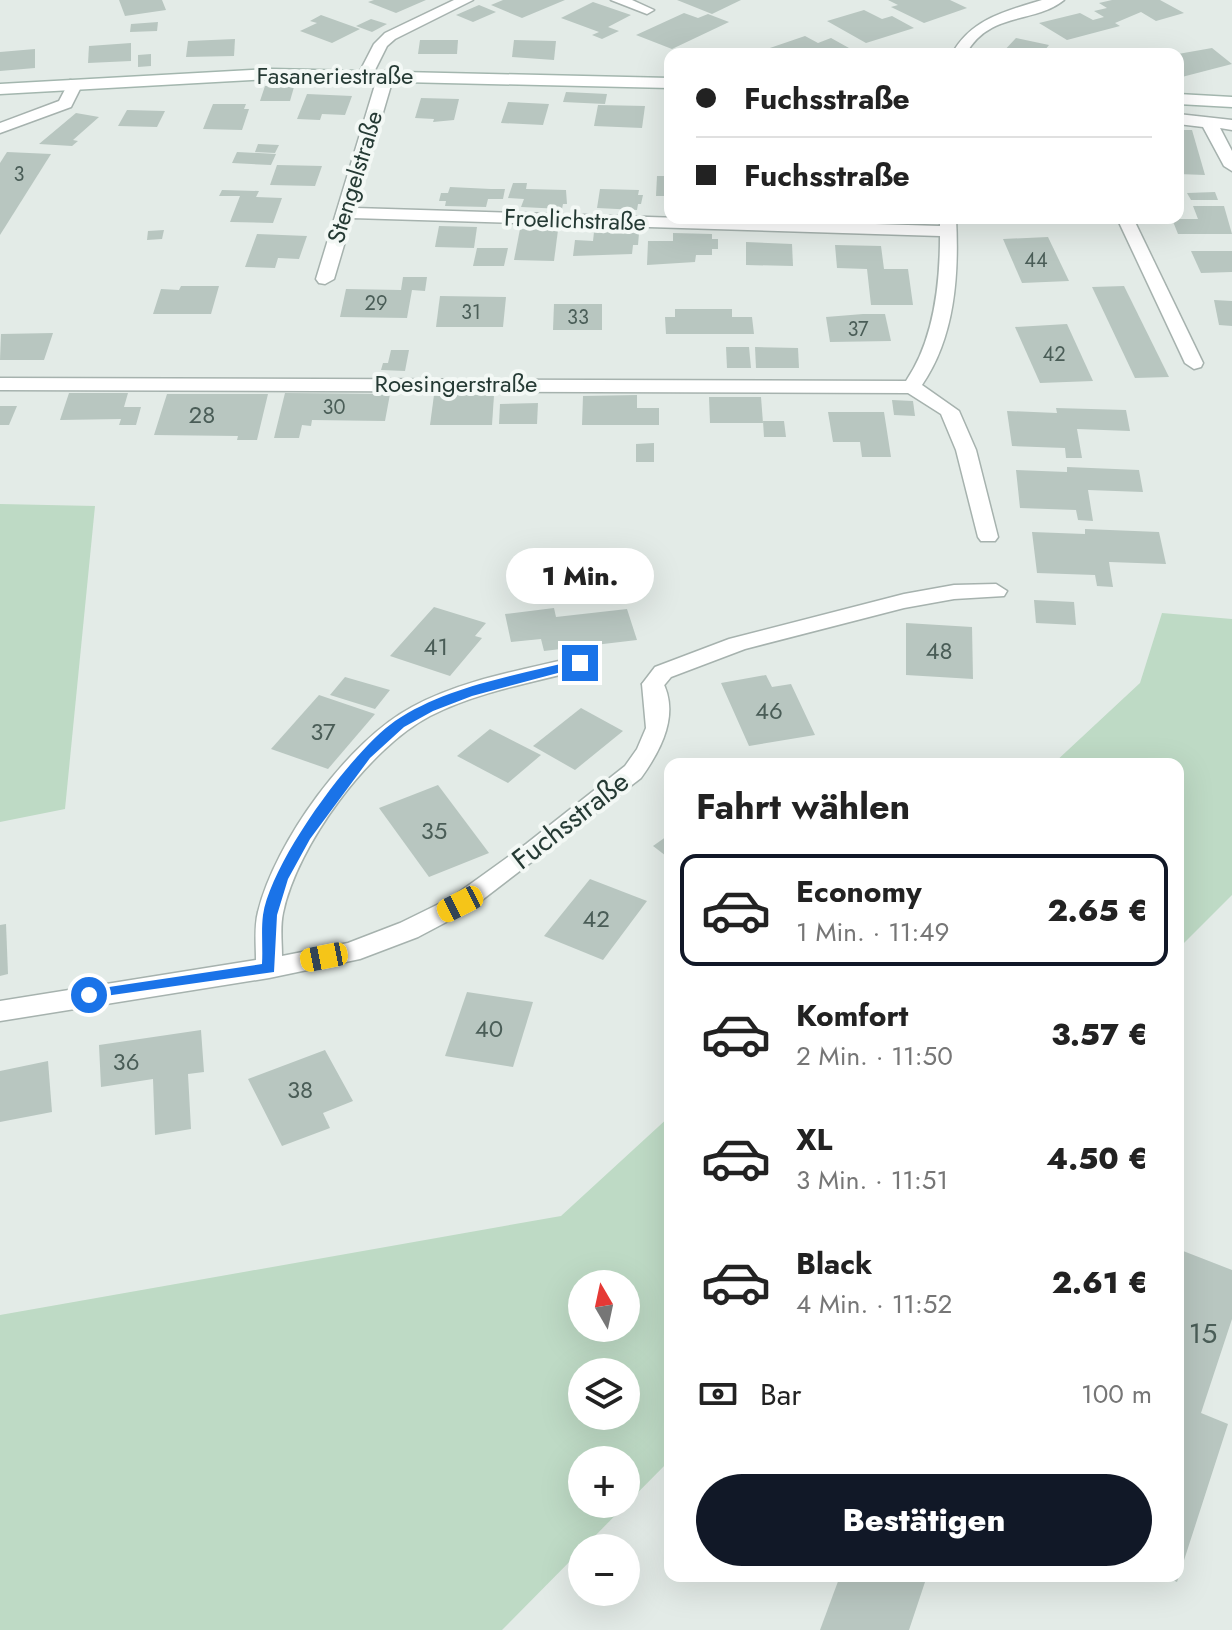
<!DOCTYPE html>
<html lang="de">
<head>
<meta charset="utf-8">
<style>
	body { margin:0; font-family:Jost,sans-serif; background:#f2f2f2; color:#222; height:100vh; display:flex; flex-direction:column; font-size:30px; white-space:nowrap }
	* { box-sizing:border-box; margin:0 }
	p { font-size:26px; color:#767676 }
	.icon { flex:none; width:44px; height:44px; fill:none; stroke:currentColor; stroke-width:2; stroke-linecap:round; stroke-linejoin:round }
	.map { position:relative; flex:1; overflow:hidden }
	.drawer { position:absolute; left:664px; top:758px; width:520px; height:824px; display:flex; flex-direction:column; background:#fff; border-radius:16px; box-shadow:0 8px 32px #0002 }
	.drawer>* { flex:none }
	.guide { position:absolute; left:664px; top:48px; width:520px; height:176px; border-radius:16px; box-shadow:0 8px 32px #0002; display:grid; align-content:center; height:176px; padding:0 32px; background:#fff }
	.needle { width:52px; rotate:351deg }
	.buttons { position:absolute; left:568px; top:1270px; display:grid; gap:16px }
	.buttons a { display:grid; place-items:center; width:72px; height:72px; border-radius:50%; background:#fff; box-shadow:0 8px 32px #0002; font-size:40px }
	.end { position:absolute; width:36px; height:36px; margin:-18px; border:10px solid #1a73e8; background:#fff; box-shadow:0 0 0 4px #fff }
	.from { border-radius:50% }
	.bubble { position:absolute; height:56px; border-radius:28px; background:#fff; box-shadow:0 8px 32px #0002; font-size:26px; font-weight:800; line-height:56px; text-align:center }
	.car { position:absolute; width:24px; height:48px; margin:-24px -12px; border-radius:10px; box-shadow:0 0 6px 2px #0007; background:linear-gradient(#f5c518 24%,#345 0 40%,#f5c518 0 76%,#345 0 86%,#f5c518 0) }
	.guide b { display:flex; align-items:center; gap:28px; height:76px; font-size:30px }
	.guide b+b { border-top:2px solid #e0e0e0 }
	.guide i { width:20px; height:20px; background:#222 }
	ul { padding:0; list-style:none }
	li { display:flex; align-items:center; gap:24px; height:112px; margin:0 16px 12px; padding:0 16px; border:4px solid transparent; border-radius:16px }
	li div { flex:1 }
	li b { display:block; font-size:30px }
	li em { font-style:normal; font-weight:800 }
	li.active { border-color:#111827 }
	li>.icon { width:72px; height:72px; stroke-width:1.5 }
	h2 { padding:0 32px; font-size:36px; line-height:96px }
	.pay { display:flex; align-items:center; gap:20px; height:88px; padding:0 32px; font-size:30px }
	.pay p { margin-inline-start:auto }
	.primary-button { display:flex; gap:16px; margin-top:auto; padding:16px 32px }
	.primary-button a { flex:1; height:92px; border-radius:48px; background:#111827; color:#fff; font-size:32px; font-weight:800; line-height:92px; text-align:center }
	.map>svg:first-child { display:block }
</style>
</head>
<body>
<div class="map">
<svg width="1232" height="1630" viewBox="0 0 1232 1630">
	<rect width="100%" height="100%" fill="#e3ebe7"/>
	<!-- green -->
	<g fill="#bedac5" fill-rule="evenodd">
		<polygon points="0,504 95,506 65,809 0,822"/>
		<polygon points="1162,613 1232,619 1232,895 1178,949 1178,764 1053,764 1140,683"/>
		<path d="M670,1116V1460L502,1630H0V1315L561,1216ZM582,1284H626V1328H582ZM582,1372H626V1416H582ZM582,1460H626V1504H582Z"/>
	</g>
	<!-- building -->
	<g fill="#b8c6c0">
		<polygon points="119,0 162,0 166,10 125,16"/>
		<polygon points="374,0 426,0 396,13 368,2"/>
		<polygon points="503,0 565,0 522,18 491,5"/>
		<polygon points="677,0 741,0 712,14"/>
		<polygon points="888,0 950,0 967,8 924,23 891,7 898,5"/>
		<polygon points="1112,0 1160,0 1184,13 1156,21 1141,12 1115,23 1120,26 1067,40 1039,23 1080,13 1093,20 1104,17 1094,11 1107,8 1099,3"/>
		<polygon points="593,2 631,15 608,27 619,31 602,39 592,35 599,32 561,18"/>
		<polygon points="479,5 496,12 473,22 456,15"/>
		<polygon points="864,10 882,19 892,16 914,28 866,43 827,21"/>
		<polygon points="684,13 698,18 708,14 729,22 672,49 636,35"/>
		<polygon points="321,15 360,29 332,43 300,31 317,23 310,21"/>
		<polygon points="371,19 387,24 372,32 356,26"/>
		<polygon points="158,22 157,31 130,32 131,24"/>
		<polygon points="805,36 818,43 831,38 849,48 817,54 773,54 764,50"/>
		<polygon points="1016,38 1049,45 1045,50 1057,54 1001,54"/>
		<polygon points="235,39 234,56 186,57 188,41"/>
		<polygon points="420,40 458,40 457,54 418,54"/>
		<polygon points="514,40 556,41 554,60 512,57"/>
		<polygon points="131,43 131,61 88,63 89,46"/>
		<polygon points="1212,48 1232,64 1178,78 1178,54"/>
		<polygon points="35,49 35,68 0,71 0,52"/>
		<polygon points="151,54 151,66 138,67 138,55"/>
		<polygon points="265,86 294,87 290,101 260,101"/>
		<polygon points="566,92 607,94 605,104 563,102"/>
		<polygon points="307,94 352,96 345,115 322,114 320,120 297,119"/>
		<polygon points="421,98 459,99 454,120 433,122 434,119 415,118"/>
		<polygon points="508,102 549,104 543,125 501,123"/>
		<polygon points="213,104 246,104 244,109 249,109 242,130 203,129"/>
		<polygon points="598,105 645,106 642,128 594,126"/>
		<polygon points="127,110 165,111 157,127 118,126"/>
		<polygon points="76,113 99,117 73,140 78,141 72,146 39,144"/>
		<polygon points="1178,130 1192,130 1205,175 1178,174"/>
		<polygon points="258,144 279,145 275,153 255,152"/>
		<polygon points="7,152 51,154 0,235 0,163"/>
		<polygon points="237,152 276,154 271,165 232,163"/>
		<polygon points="277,165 322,166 315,186 270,185"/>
		<polygon points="657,176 670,176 670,196 656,196"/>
		<polygon points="513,183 527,183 526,189 566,190 567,204 563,204 562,209 521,207 524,199 508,198"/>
		<polygon points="450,187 491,189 505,189 503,199 488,199 486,207 445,206 446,201 439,201 441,193 448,193"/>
		<polygon points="600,189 639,190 638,195 643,195 641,204 638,204 637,210 597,208"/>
		<polygon points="222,190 259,191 256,197 282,198 273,223 230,222 240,196 219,196"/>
		<polygon points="1215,192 1218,200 1191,200 1187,193"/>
		<polygon points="1193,206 1224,206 1232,234 1178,234 1172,219 1198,219"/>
		<polygon points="439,226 477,227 474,248 435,247"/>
		<polygon points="520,229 558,230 554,261 514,260"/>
		<polygon points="164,230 162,239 147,240 148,231"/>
		<polygon points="594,232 639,233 638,245 633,245 632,254 573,256 575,240 593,241"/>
		<polygon points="673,233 712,234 712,239 718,239 718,249 712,249 712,255 696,255 695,262 647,265 648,241 673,241"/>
		<polygon points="257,234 307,236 299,259 278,258 275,268 245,267"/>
		<polygon points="1048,237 1069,281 1022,283 1003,239"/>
		<polygon points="746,242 792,244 793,266 746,265"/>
		<polygon points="835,245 881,246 884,269 908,269 913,305 871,305 867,269 837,268"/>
		<polygon points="477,248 508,248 504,266 473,266"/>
		<polygon points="1191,251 1232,251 1232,272 1201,273"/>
		<polygon points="403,277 427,277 425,291 412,290 407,318 340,317 346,289 401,290"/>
		<polygon points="181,286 219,286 211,314 153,314 161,289 179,290"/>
		<polygon points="1124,286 1169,377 1135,378 1092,287"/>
		<polygon points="440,296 506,297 503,327 436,327"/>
		<polygon points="1214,300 1232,301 1232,326 1219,325"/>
		<polygon points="554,304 602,304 602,330 553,330"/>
		<polygon points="675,309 732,309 732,317 752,317 754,334 666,334 665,317 675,317"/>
		<polygon points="863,314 885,314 891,341 830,342 826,317"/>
		<polygon points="1067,324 1093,381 1040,383 1015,327"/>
		<polygon points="53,333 44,360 0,360 1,334"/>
		<polygon points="726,347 749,347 751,368 727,368"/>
		<polygon points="755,347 798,348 799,368 756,368"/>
		<polygon points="391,350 409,350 405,371 381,370 383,363 388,363"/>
		<polygon points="69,393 128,393 124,407 141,407 136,425 119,425 121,419 60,420"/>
		<polygon points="285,393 390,394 385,421 312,420 311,426 302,425 299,438 274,438"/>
		<polygon points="167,394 268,394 257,440 237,440 238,436 154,435"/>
		<polygon points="434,395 494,395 492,425 430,425"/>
		<polygon points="637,395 637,408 659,408 659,425 582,425 583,396"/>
		<polygon points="709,397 761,397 763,423 710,423"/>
		<polygon points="892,400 913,401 915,416 894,415"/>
		<polygon points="538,403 537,424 499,424 500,404"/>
		<polygon points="0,406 17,406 9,425 0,425"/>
		<polygon points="1056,408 1126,410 1130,431 1077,429 1082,458 1066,458 1065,448 1012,446 1007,411 1057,413"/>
		<polygon points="828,412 884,412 891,457 862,457 860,442 833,442"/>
		<polygon points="763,421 784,421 786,437 764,437"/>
		<polygon points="654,443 654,462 636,462 636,444"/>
		<polygon points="1067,467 1139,470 1143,492 1088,490 1093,521 1078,520 1076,510 1020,508 1016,470 1067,472"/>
		<polygon points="1085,529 1159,532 1166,564 1109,562 1113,587 1097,586 1095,575 1037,573 1032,532 1085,534"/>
		<polygon points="1034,600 1074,602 1076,625 1036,623"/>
		<polygon points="434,607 486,623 475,636 482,638 450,676 390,656"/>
		<polygon points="554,608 556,617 627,609 637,640 544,651 541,639 511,642 505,614"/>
		<polygon points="906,623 972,627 973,679 906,675"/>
		<polygon points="766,675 772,687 791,684 815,735 749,746 721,683"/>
		<polygon points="345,677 390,690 375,709 330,695"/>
		<polygon points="319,695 375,714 328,769 271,749"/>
		<polygon points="581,708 623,731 575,770 533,746"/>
		<polygon points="490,729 541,755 508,783 457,756"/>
		<polygon points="438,785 489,853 429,877 379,808"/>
		<polygon points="670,834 670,859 653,846"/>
		<polygon points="590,879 647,901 603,960 544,936"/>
		<polygon points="6,924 8,974 0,976 0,925"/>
		<polygon points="467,992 533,1002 513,1067 445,1056"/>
		<polygon points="201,1030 204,1072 188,1074 191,1129 155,1135 153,1079 101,1087 99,1045"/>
		<polygon points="325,1050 353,1101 323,1113 330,1128 282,1146 248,1079"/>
		<polygon points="48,1061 52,1112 0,1122 0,1071"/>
		<polygon points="1178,1249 1232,1270 1232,1319 1201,1413 1228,1424 1177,1582 1164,1576 1178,1576"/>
		<polygon points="840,1576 927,1576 909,1630 820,1630"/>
	</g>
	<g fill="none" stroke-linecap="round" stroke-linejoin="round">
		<defs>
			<g id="lane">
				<polygon points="611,0 632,0 654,10 647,14"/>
				<polygon points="1117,218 1133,218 1203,363 1201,367 1194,369 1185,363"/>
				<polygon points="996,584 1007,591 1004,596 954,599 904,608 745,649 671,677 661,689 653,691 642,684 655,667 729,639 904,594 954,585"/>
			</g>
			<g id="street">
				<polygon points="454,0 473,0 395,39 387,46 371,78 361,78 358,75 374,44 385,33"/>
				<path d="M1042,0H1064C1035,24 989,11 966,54H952C971,19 1006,11 1042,0Z"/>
				<path d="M386,70L394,75L355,208L940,226V218H956C959,275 955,337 922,385L959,411L976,450L998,537L995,541H981L978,537L956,450L941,414L908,393L0,390V378L906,381C934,340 940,285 940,236L352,218L334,279L325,284L319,283L316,279L378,75Z"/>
				<polygon points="70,80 83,83 71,107 0,133 0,123 59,101"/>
				<polygon points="1178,114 1232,120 1232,130 1220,128 1232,151 1232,171 1224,166 1203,127 1178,124"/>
				<path d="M580,656L588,658L591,663L588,668C535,682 479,691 430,716C369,748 297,845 283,913C280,927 282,942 282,956L348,943L400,923L451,898L526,844L625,766L637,749L646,728L642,684L653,677L661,679C681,713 661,750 641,778L469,910L418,937L360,959L269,978L0,1021V1001L256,960C256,945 254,927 258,912C275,842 348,741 412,707C463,679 524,670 580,656Z"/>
			</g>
			<g id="secondary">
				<polygon points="271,69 670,78 670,88 271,79 0,94 0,84"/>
				<polygon points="1178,94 1232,97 1232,107 1178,104"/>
			</g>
		</defs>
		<!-- lane casing -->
		<use href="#lane" stroke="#a6b2ae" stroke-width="3"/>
		<!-- street casing -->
		<use href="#street" stroke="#a6b2ae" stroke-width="3"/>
		<!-- secondary casing -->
		<use href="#secondary" stroke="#a3b6ae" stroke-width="3"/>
		<!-- lane -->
		<use href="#lane" fill="#fff" fill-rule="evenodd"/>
		<!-- street -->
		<use href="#street" fill="#fff" fill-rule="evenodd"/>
		<!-- secondary -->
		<use href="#secondary" fill="#fff" fill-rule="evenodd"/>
	</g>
	<!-- route -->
	<path fill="#1a73e8" d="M580,659L586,663L584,666L472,696L433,711L404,727L370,758L310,839L288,879L277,915L274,972L84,999L82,995L89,990L262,964C263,948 261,931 263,915C271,862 351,752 395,721C448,685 520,675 580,659Z"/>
	<g text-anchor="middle" stroke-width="8" stroke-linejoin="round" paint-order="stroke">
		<!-- far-number labels -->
		<g font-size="20" fill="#4a5d57">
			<text x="19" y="181">3</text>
			<text x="1036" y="267">44</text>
			<text x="376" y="310">29</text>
			<text x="471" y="319">31</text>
			<text x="578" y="324">33</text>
			<text x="858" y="336">37</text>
			<text x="1054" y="361">42</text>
			<text x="334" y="414">30</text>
		</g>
		<!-- far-street labels -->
		<g font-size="24" fill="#253a34" stroke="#f3f8f5">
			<text x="335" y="84">Fasaneriestraße</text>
			<text transform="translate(355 177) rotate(-73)" y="8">Stengelstraße</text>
			<text transform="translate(575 220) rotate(2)" y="8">Froelichstraße</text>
			<text x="456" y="392">Roesingerstraße</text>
		</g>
		<!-- number labels -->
		<g font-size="24" fill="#4a5d57">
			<text x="202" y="423">28</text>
			<text x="436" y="655">41</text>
			<text x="939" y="659">48</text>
			<text x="769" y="719">46</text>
			<text x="323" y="740">37</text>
			<text x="434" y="839">35</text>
			<text x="596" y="927">42</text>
			<text x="489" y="1037">40</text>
			<text x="126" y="1070">36</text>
			<text x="300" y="1098">38</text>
		</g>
		<!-- street labels -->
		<g font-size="28" fill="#253a34" stroke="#f3f8f5">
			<text transform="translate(570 820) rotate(-38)" y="10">Fuchsstraße</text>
		</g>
		<!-- near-number labels -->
		<g font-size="28" fill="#4a5d57">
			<text x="1203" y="1343">15</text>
		</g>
	</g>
</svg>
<div class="buttons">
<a><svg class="needle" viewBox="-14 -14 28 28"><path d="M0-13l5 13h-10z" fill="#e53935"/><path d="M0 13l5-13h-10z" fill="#767676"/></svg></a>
<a><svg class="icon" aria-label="layers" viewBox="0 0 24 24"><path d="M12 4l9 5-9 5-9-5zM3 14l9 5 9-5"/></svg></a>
<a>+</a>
<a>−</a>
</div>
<i class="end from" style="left:89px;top:995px"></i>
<i class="end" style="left:580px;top:663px"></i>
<div class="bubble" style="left:506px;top:548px;width:148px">1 Min.</div>
<i class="car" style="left:460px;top:904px;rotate:243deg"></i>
<i class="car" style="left:324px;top:957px;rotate:259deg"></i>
<div class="guide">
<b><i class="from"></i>Fuchsstraße</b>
<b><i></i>Fuchsstraße</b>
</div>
<section class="drawer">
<h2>Fahrt wählen</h2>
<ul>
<li class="active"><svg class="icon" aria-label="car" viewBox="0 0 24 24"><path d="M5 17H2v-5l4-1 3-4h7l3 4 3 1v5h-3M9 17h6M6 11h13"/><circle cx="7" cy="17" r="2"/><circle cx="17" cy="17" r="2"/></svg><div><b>Economy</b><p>1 Min. · 11:49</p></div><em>2.65 €</em></li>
<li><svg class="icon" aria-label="car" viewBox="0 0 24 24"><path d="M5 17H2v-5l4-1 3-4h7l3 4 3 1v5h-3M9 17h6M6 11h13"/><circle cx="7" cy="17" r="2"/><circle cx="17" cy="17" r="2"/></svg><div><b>Komfort</b><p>2 Min. · 11:50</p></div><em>3.57 €</em></li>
<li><svg class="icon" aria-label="car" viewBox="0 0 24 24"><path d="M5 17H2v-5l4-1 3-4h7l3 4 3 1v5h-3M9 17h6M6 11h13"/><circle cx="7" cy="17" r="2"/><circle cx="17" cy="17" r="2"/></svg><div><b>XL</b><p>3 Min. · 11:51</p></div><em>4.50 €</em></li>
<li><svg class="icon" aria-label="car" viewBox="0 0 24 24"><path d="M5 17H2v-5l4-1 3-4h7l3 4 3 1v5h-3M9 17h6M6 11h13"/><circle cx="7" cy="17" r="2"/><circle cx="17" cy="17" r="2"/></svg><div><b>Black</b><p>4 Min. · 11:52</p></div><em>2.61 €</em></li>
</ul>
<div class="pay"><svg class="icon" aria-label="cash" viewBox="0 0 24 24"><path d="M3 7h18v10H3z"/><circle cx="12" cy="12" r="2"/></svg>Bar<p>100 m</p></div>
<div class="primary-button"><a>Bestätigen</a></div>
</section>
</div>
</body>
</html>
